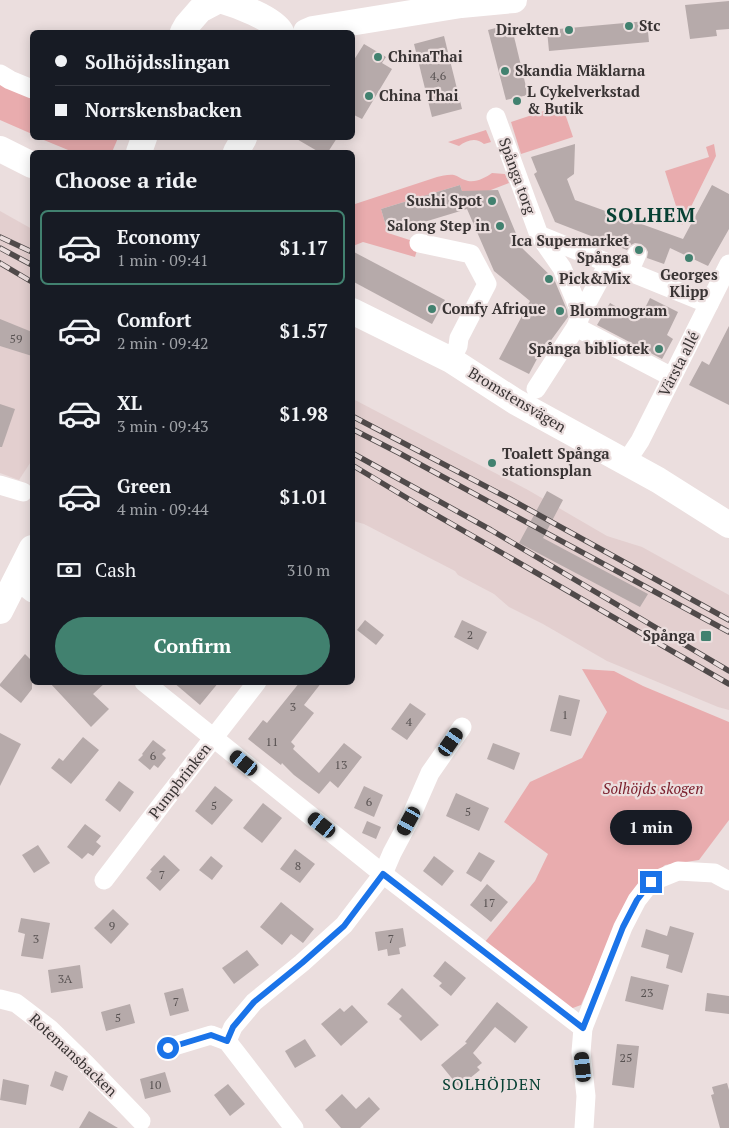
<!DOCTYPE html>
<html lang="en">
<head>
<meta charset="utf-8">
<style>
	body { margin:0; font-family:"PT Serif",serif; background:#20242c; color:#f1f3f6; height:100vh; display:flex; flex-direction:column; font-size:19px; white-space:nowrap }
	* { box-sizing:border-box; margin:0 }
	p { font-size:16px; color:#9ea1a6 }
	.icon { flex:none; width:28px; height:28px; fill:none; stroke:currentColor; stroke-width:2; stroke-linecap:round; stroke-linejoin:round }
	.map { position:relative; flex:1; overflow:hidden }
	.drawer { position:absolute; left:30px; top:150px; width:325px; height:535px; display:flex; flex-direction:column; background:#171b24; border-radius:8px; box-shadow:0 2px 12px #0003 }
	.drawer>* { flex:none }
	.guide { position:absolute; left:30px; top:30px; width:325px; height:110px; border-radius:8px; box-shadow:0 2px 12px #0003; display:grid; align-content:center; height:110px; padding:0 25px; background:#171b24 }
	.end { position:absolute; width:22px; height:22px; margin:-11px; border:6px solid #1a73e8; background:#fff; box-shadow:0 0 0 2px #fff }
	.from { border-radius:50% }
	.bubble { position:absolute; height:35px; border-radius:18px; background:#171b24; box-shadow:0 2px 12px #0003; font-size:16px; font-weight:700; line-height:35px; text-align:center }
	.car { position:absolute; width:15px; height:30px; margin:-15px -8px; border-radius:6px; box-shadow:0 0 4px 1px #0007; background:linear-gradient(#222 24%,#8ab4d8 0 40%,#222 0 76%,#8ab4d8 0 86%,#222 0) }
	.guide b { display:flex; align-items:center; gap:18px; height:48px; font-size:19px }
	.guide b+b { border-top:1px solid #363941 }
	.guide i { width:12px; height:12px; background:#f1f3f6 }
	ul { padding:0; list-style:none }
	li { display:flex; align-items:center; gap:15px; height:75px; margin:0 10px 8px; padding:0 15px; border:2px solid transparent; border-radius:8px }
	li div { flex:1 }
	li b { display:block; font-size:19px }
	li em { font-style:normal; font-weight:700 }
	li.active { border-color:#41816f }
	li>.icon { width:45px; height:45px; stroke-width:1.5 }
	h2 { padding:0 25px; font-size:22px; line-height:60px }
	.pay { display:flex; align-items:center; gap:12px; height:55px; padding:0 25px; font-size:19px }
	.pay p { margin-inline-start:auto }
	.action { display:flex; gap:10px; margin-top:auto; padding:10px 25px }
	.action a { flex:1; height:58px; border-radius:30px; background:#41816f; color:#fff; font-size:20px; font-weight:700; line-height:58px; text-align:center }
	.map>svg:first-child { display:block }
</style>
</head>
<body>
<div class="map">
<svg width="729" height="1128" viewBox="0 0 729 1128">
	<rect width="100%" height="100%" fill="#ebdede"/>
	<!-- built -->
	<g fill="#e3cfcf">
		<polygon points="0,211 32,229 32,460 19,480 0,473"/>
		<polygon points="353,399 528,490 607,536 642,547 729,595 729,710 718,707 607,661 543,624 509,607 494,594 458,575 455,571 364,524 353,521"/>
	</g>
	<!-- green -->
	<g fill="#e9acae">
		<polygon points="0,78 32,91 32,134 0,120"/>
		<polygon points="562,105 573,137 521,154 511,122"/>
		<path d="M486,130L491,142L484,144C476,137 467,140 459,146L448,142Z"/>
		<polygon points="39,138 118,138 112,152 73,152"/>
		<polygon points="714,144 716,156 682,225 665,171 709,157 706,147"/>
		<path d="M492,173L505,174L509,183L465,200L460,185L381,209L388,233L419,243L415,257L363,242L353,246L352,205L437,177C442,176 449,174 454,175C458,176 461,179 465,180C474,184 485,178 492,173Z"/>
		<polygon points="582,669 614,671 643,686 729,722 729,820 699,860 665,865 629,897 581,1005 570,1009 484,943 535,881 548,854 504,822 530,782 582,758 607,712"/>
	</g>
	<!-- building -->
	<g fill="#b6aaaa">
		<polygon points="729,1 729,29 716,30 717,36 690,39 685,5"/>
		<polygon points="647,21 649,42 549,51 547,30"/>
		<polygon points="511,24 528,95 506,100 488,30"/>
		<polygon points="444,36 462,109 432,117 414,44"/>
		<polygon points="364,44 386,57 382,63 392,69 362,119 352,114 352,63"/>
		<polygon points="295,138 337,138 328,152 319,152"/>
		<polygon points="575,144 574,174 567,179 575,200 683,239 712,185 729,194 729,229 708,266 670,248 664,264 647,258 648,252 646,248 641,244 635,243 631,245 627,250 555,222 534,174 537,172 531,157"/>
		<polygon points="460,185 462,191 498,190 522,248 554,279 567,310 568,317 549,343 546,342 529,374 499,359 530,301 494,271 467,209 388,233 381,209"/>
		<polygon points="352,251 445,300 432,324 352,281"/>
		<polygon points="650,298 678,312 667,335 673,339 662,359 597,325 610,303 639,320"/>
		<polygon points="0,319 32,332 32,356 0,346"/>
		<polygon points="729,326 729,405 689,385 702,361 709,365"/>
		<polygon points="0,404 15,409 2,447 0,447"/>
		<polygon points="547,491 563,500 543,538 648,594 640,607 519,543"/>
		<polygon points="365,620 384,635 376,645 357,630"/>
		<polygon points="462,620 487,632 478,650 454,637"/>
		<polygon points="25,654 32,661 32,689 21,703 0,686 0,684"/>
		<polygon points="49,682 106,682 93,694 109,709 91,727"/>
		<polygon points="173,682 219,682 200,705"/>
		<polygon points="300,682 322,682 304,705 314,713 291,742 295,746 293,749 319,773 344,743 362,757 338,788 330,781 319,794 294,775 282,763 281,765 248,739 263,720 267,723"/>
		<polygon points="559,695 580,700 571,736 550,731"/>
		<polygon points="410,703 426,714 407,740 391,729"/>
		<polygon points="0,733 21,744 0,786"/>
		<polygon points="83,737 99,750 71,784 51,768 59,758 63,761"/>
		<polygon points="153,740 166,750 162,754 166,758 158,768 154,765 150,770 138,760 143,755 142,754"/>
		<polygon points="493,743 520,753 514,770 487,759"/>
		<polygon points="119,781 134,792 120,812 105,800"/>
		<polygon points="215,786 233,800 212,825 195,811"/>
		<polygon points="364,786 383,795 374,817 354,808"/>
		<polygon points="456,793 489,808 479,831 446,816"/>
		<polygon points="263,803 282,818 262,843 243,828"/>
		<polygon points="367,821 381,827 376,839 362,833"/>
		<polygon points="85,824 101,836 96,842 101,846 93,856 88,853 82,859 67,847"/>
		<polygon points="38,845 50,863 34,873 22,855"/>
		<polygon points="295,849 315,864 300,883 280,869"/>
		<polygon points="479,852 495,861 481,882 466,873"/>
		<polygon points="164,855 180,870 160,891 146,878 152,871 150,870"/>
		<polygon points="211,856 223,866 212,880 199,870"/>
		<polygon points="434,856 454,871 442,886 423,871"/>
		<polygon points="487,884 508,902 491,922 470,905"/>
		<polygon points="281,902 314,929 303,943 291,934 282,945 260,927"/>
		<polygon points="113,909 129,924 111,944 94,928"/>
		<polygon points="21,918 50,923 43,959 21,956 25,934 18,932"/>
		<polygon points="670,926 694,933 682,973 666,968 669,955 641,947 646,929 667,936"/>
		<polygon points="403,928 406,946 399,948 400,954 388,956 387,949 378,951 375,932"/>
		<polygon points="247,950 259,965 234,984 222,968"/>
		<polygon points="445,961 466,978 451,996 439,986 442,983 433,976"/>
		<polygon points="80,965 83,988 51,993 48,970"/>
		<polygon points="631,976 669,985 663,1010 625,1001"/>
		<polygon points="183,988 189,1011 170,1016 164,993"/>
		<polygon points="402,988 439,1025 421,1041 399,1019 402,1016 387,1004"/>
		<polygon points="707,993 729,996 729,1014 705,1011"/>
		<polygon points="497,1002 528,1027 515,1043 495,1027 473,1053 482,1063 477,1067 480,1070 459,1087 441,1065 467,1043 465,1042"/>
		<polygon points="130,1004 135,1023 106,1031 101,1012"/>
		<polygon points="352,1005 368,1022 341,1046 321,1024 340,1008 344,1012"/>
		<polygon points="305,1039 316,1056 295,1068 285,1051"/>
		<polygon points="617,1044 639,1046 634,1088 612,1085"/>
		<polygon points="55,1071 68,1076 63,1091 50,1086"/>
		<polygon points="165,1072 171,1092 145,1099 140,1079"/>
		<polygon points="3,1079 29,1085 26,1105 0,1100"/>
		<polygon points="727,1083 729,1090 729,1128 720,1128 711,1095 714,1094 712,1087"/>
		<polygon points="228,1084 245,1104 230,1116 214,1095"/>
		<polygon points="342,1094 356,1109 369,1097 380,1109 360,1128 341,1128 325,1110"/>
		<polygon points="89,1111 118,1128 79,1128"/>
	</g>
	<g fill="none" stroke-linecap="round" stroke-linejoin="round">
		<!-- street -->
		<g stroke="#fff" stroke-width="19">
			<polyline points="0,74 10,80 32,89"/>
			<polyline points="496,117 539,235 562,268 581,314 576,327 536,389"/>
			<polyline points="539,235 709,304"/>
			<polyline points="419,243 471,254 487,284 459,338 458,346 451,360"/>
			<polyline points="629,272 637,254"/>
			<polyline points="581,314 608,264"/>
			<polyline points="576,327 672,377"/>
			<polyline points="626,462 640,441 729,264"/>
			<polyline points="0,485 23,492"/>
			<polyline points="16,580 32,593"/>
			<polyline points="144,682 383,874 583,1028 581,1052 586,1096 584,1128"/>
			<polyline points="104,880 162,804 257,682"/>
			<polyline points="0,999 16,1003 50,1029 86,1064 141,1121"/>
			<polyline points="583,1028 623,927 637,900 651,882 678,871 714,873 729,881"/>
			<polyline points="227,1041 233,1027 254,1002 302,963 344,925 383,874 392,853 409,821 430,773 462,727"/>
			<polyline points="168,1048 211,1035 227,1041 294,1128"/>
		</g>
		<!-- secondary -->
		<g stroke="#fff" stroke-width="26">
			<path d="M220,0C237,5 273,18 281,32"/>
			<polyline points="183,32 187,25 200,10 219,0"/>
			<polyline points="306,32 313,29 461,5 514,0"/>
			<polyline points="0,149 32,165"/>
			<polyline points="139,152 144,138"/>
			<polyline points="236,152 244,138"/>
			<polyline points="352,311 451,360 516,402 658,480 729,525"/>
			<polyline points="0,611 32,548"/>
		</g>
		<defs>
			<g id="rail">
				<polyline points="0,237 32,252"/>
				<polyline points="0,248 32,265"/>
				<polyline points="0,263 32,282"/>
				<polyline points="352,416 510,499 729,620"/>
				<polyline points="352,429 399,453 729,632"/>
				<polyline points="352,453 491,530 729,671"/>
				<polyline points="352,465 417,504 729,684"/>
			</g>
		</defs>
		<!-- rail casing -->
		<use href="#rail" stroke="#504a4a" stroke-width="5.5"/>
		<!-- rail -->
		<use href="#rail" stroke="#ebdede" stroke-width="4" stroke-dasharray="11" stroke-linecap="butt"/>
	</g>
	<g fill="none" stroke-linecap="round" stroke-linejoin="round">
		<!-- route -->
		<polyline stroke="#1a73e8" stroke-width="6" points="168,1048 211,1035 227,1041 233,1027 254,1002 302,963 344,926 383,874 583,1028 623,927 637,900 651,882"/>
	</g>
	<!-- markers -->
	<g fill="#41816f" stroke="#ebdede" stroke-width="2">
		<circle cx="629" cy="26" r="5"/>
		<circle cx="569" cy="30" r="5"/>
		<circle cx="378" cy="57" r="5"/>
		<circle cx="505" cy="71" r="5"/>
		<circle cx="369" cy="96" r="5"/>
		<circle cx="517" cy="101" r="5"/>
		<circle cx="492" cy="201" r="5"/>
		<circle cx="500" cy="226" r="5"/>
		<circle cx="639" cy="250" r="5"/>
		<circle cx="689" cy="258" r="5"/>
		<circle cx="549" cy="279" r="5"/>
		<circle cx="432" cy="309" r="5"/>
		<circle cx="560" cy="311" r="5"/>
		<circle cx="659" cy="349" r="5"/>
		<circle cx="492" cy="463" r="5"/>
		<rect x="700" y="630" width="12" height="12" rx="2.5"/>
	</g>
	<g text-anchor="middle" stroke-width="4.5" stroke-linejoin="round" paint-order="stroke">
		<!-- number labels -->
		<g font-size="12" fill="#585252">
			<text x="438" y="80">4,6</text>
			<text x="16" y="343">59</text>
			<text x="470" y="639">2</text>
			<text x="293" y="711">3</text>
			<text x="565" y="719">1</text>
			<text x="409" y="726">4</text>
			<text x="272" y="746">11</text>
			<text x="153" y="760">6</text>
			<text x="341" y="769">13</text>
			<text x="369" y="806">6</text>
			<text x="214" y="810">5</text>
			<text x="468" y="816">5</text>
			<text x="298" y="870">8</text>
			<text x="162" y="879">7</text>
			<text x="489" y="907">17</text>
			<text x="112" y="930">9</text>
			<text x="36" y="943">3</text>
			<text x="391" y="943">7</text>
			<text x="65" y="983">3A</text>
			<text x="647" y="997">23</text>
			<text x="176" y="1006">7</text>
			<text x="118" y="1022">5</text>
			<text x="626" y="1062">25</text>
			<text x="155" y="1089">10</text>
		</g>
		<!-- poi labels -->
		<g font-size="15" font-weight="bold" fill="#393434" stroke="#ebdede" text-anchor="start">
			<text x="639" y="31">Stc</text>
			<text x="559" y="35" text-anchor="end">Direkten</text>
			<text x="388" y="62">ChinaThai</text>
			<text x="515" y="76">Skandia Mäklarna</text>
			<text x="527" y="97">L Cykelverkstad<tspan x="527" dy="17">&amp; Butik</tspan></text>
			<text x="379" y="101">China Thai</text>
			<text x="482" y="206" text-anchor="end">Sushi Spot</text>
			<text x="490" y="231" text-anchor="end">Salong Step in</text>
			<text x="629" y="246" text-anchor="end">Ica Supermarket<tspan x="629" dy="17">Spånga</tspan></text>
			<text x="689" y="280" text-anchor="middle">Georges<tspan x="689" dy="17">Klipp</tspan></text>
			<text x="559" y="284">Pick&amp;Mix</text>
			<text x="442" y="314">Comfy Afrique</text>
			<text x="570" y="316">Blommogram</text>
			<text x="649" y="354" text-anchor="end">Spånga bibliotek</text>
			<text x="502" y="459">Toalett Spånga<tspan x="502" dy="17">stationsplan</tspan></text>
			<text x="695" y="641" text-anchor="end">Spånga</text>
		</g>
		<!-- street labels -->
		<g font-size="15" fill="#393434" stroke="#ebdede">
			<text transform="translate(517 176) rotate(70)" y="5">Spånga torg</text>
			<text transform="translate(679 364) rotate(-63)" y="5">Värsta allé</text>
			<text transform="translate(517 400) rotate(31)" y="5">Bromstensvägen</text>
			<text transform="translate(180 781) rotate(-52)" y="5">Pumpbrinken</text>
			<text transform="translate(73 1055) rotate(43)" y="5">Rotemansbacken</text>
		</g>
		<!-- park labels -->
		<g font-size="15" font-style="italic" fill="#7b202d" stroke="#ebdede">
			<text x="653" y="794">Solhöjds skogen</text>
		</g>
		<!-- neighbourhood labels -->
		<g font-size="16" letter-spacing="1" fill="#074033" stroke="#ebdede">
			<text x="492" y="1090">SOLHÖJDEN</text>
		</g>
		<!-- district labels -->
		<g font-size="20" font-weight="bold" letter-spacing="1" fill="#074033" stroke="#ebdede">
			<text x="651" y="222">SOLHEM</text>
		</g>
	</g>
</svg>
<i class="end from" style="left:168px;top:1048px"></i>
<i class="end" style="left:651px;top:882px"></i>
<div class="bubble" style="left:610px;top:810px;width:82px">1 min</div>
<i class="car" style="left:451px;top:742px;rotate:35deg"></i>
<i class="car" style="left:244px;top:763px;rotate:309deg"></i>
<i class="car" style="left:409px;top:821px;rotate:209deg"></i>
<i class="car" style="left:322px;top:825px;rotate:309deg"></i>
<i class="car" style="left:583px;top:1067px;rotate:354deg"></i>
<div class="guide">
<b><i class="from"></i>Solhöjdsslingan</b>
<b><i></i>Norrskensbacken</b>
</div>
<section class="drawer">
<h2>Choose a ride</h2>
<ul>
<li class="active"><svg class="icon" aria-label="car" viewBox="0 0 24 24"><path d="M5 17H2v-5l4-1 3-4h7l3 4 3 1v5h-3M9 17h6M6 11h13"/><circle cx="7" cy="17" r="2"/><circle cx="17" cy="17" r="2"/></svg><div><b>Economy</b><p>1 min · 09:41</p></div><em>$1.17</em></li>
<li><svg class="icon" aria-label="car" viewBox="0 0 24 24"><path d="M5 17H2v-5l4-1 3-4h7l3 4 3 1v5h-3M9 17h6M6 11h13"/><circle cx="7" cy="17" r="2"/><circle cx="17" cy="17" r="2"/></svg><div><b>Comfort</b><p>2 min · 09:42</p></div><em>$1.57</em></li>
<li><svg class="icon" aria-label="car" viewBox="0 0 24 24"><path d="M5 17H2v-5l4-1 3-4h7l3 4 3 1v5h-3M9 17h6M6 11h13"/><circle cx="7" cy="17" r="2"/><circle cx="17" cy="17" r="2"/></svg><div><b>XL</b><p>3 min · 09:43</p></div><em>$1.98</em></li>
<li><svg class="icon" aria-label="car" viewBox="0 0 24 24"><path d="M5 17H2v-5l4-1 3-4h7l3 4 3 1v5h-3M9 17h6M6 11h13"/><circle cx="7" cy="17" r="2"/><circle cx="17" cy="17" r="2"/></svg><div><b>Green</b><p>4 min · 09:44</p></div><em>$1.01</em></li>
</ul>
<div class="pay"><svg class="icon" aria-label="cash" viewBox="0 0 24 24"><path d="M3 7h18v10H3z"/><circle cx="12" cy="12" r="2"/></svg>Cash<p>310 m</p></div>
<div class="action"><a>Confirm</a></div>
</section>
</div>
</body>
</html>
